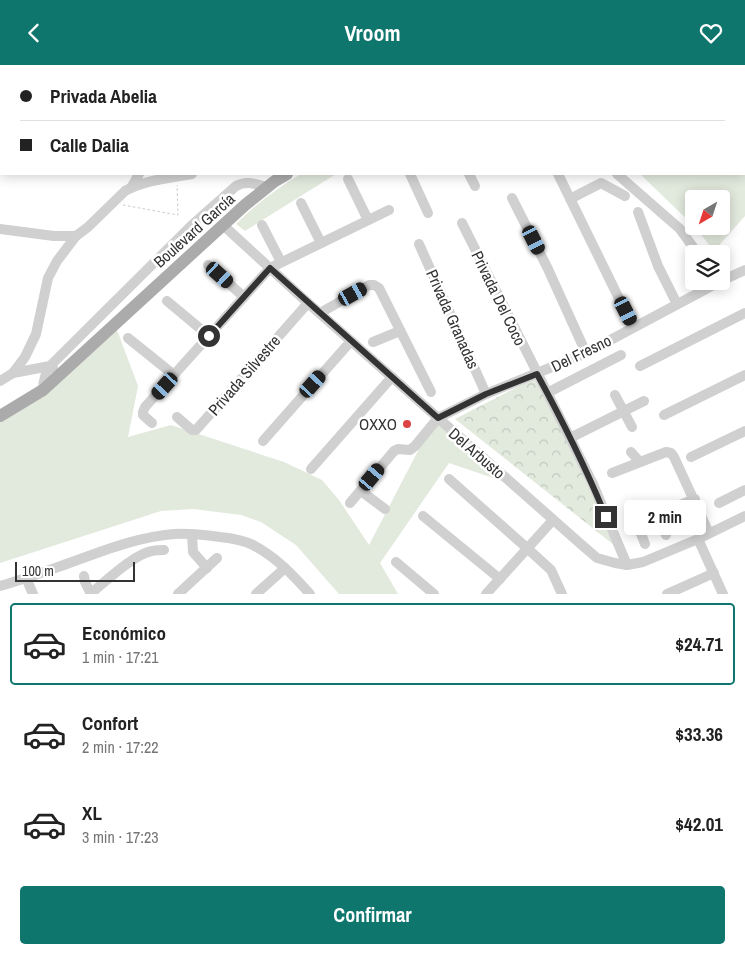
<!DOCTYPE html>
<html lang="es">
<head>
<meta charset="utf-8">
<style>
	body { margin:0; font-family:"Archivo Narrow",sans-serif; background:#f2f2f2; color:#222; height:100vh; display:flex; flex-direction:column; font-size:19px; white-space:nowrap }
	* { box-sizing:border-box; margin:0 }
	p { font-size:16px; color:#767676 }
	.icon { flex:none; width:28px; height:28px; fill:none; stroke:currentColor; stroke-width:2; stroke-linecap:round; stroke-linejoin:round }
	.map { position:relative; height:529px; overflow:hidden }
	.drawer { display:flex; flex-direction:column; background:#fff; flex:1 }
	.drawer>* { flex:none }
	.guide { position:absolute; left:0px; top:0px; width:745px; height:110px; box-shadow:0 2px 12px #0003; display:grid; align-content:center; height:110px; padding:0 20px; background:#fff }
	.needle { width:32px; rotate:219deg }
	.controls { position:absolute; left:685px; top:125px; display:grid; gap:10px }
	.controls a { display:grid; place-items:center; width:45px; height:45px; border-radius:5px; background:#fff; box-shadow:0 2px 12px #0003; font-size:25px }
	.scale { position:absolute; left:15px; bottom:12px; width:120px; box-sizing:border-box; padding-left:5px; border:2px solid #333; border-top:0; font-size:14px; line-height:18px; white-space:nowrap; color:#333; -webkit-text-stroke:4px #fff; paint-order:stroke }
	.end { position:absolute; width:22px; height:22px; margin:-11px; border:6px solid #333; background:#fff; box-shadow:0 0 0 2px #fff }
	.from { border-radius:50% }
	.bubble { position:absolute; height:35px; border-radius:5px; background:#fff; box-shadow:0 2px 12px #0003; font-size:16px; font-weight:800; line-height:35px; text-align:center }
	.car { position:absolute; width:15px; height:30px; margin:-15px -8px; border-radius:6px; box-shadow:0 0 4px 1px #0007; background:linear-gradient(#222 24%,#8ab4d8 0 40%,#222 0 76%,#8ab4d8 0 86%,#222 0) }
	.guide b { display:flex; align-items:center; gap:18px; height:48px; font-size:19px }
	.guide b+b { border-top:1px solid #e0e0e0 }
	.guide i { width:12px; height:12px; background:#222 }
	ul { padding:9px 0 0; list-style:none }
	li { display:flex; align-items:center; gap:15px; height:82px; margin:0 10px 8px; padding:0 10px; border:2px solid transparent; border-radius:5px }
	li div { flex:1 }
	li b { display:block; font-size:19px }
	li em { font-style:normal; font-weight:800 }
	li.current { border-color:#0f766e }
	li>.icon { width:45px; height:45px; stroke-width:1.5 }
	.primary-button { display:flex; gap:10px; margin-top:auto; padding:10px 20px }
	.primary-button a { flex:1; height:58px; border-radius:5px; background:#0f766e; color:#fff; font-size:20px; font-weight:800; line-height:58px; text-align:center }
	header { display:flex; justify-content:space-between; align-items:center; height:65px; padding:0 20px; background:#0f766e; color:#fff; font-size:22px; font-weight:800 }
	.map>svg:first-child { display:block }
</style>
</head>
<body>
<header><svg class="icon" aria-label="back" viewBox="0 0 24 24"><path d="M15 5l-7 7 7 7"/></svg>Vroom<svg class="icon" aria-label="heart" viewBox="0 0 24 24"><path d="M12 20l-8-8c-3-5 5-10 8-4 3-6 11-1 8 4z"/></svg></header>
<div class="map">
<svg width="745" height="529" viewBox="0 0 745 529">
	<defs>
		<pattern id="park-crowns" width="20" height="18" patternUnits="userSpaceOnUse" patternTransform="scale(1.25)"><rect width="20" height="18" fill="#e2e9dd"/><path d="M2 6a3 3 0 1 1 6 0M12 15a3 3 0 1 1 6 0" fill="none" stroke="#c2c8be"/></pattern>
	</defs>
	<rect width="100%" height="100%" fill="#fff"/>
	<!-- grass -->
	<g fill="#e2e9dd">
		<polygon points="507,0 745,0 745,151 714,186 694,161 721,161 721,134 694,134 694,161 640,109 744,109 744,1 512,1"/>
		<path d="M301,109H336L245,166L236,159C256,139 277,123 301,109Z"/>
		<polygon points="117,265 138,321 128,372 171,360 284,397 322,415 339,435 369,480 431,361 438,353 514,420 449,398 380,498 398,529 339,529 296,480 261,457 241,450 193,444 161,446 0,498 0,356"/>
	</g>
	<!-- park -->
	<polygon fill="url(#park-crowns)" points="537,312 619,484 455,354"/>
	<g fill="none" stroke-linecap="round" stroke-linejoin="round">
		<!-- path -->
		<polyline stroke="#cacaca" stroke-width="1" stroke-dasharray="2.5 2.5" stroke-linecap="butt" points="123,140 178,150 177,120"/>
		<!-- minor -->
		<g stroke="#d0d0d0" stroke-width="10">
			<polyline points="357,0 358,1"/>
			<polyline points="434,1 436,0"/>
			<polyline points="410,109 428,148"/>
			<polyline points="469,109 475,121"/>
			<polyline points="558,109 633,262"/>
			<polyline points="617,109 680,164 698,189"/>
			<polyline points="348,114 368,155"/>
			<polyline points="131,123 139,109"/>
			<polyline points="512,133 548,204 586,288"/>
			<polyline points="570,134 601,118 625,131"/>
			<polyline points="301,138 321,178"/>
			<polyline points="638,147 658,201 677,239"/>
			<polyline points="462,158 570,373 593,419 627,500"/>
			<polyline points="223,160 308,238 583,481 597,493 615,498 627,500 643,497 698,474 745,451"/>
			<polyline points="262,160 281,197"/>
			<polyline points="0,164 54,171 76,171"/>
			<polyline points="419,179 486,329"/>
			<polyline points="208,200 244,232"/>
			<polyline points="721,216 745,205"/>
			<polyline points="167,236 209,271"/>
			<polyline points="320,248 369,220 374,220 379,223 431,327"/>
			<polyline points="128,273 174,310"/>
			<polyline points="373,277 400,266"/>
			<polyline points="640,301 745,248"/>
			<polyline points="13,308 50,301 53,303"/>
			<path d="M0,316L13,308L25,292L36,269L48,213L57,196L76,171L88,162L125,126C145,115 170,113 192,109"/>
			<path d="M43,325C43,316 45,309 50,301L192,160L236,121C247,115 255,119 267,122"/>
			<polyline points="547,328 621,290"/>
			<polyline points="615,330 632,362"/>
			<polyline points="664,350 745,310"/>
			<polyline points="177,352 192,365 196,365 308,238"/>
			<polyline points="152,358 143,350 143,347 145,342 270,203 389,145"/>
			<polyline points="570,373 644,336"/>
			<polyline points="263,376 351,276"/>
			<polyline points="631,387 640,397"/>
			<polyline points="691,392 745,366"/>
			<polyline points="311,404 392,312"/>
			<polyline points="612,408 666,387 671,388 674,392 709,468"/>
			<polyline points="449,414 528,484 551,505 562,529"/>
			<polyline points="361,426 385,444"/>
			<polyline points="350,438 394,386 398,384 410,385 415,381 438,353 486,329 586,288 721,216"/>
			<polyline points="719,438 745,425"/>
			<polyline points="658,448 666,470"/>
			<polyline points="423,451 500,514"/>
			<polyline points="192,469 193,487 207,503"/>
			<polyline points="698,474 723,529"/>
			<polyline points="645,479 638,461 638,458 640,456 695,434"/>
			<polyline points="396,497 434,529"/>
			<polyline points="84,511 85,517 91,529"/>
			<polyline points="26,513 33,529"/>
			<path d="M0,521C21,515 41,508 61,501C98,488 135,472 174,469C189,468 205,470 220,472C230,473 243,475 253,480C276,492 293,510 310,529"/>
			<path d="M90,529C105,517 134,489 152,486C156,485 160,485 164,485"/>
			<polyline points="178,529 217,493"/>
			<polyline points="256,529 285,503"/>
			<polyline points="486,529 553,455"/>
			<polyline points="667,529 714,508"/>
		</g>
		<!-- major -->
		<g stroke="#ababab" stroke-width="12">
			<polyline points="458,1 460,0"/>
			<polyline points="0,351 43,325 245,140 275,116 287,109"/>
		</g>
	</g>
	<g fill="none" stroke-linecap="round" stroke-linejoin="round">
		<!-- route -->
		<path stroke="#333" stroke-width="6" d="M209,271L270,203L438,353L486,329L537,309C562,355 586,403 606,452"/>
	</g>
	<!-- markers -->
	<circle fill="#dd4342" stroke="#fff" stroke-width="2" cx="407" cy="359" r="5"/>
	<g text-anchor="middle" stroke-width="5" stroke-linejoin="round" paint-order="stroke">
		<!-- street labels -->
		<g font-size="16" fill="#333" stroke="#fff">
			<text transform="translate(194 165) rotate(-42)" y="6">Boulevard García</text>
			<text transform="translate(499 233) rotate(64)" y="6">Privada Del Coco</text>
			<text transform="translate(453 254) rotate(66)" y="6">Privada Granadas</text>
			<text transform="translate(581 288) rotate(-26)" y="6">Del Fresno</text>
			<text transform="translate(244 310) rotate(-49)" y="6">Privada Silvestre</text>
			<text transform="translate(477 388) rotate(41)" y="6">Del Arbusto</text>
		</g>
		<!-- poi labels -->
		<g font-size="16" fill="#333" stroke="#fff" text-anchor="end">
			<text x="397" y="365">OXXO</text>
		</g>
	</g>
</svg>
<div class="controls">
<a><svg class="needle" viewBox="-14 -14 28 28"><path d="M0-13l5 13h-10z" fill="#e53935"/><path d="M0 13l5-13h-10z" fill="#767676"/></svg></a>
<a><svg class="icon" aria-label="layers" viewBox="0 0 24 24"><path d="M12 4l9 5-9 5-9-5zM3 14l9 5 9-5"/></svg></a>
</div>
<div class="scale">100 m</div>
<i class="end from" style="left:209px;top:271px"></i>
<i class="end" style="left:606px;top:452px"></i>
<div class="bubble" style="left:624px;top:435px;width:82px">2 min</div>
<i class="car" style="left:534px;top:175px;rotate:153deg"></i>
<i class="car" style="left:220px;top:210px;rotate:132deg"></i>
<i class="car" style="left:353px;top:229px;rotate:61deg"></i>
<i class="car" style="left:626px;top:246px;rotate:153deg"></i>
<i class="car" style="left:313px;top:319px;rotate:42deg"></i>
<i class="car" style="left:165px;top:321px;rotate:222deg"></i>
<i class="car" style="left:372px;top:412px;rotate:40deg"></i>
<div class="guide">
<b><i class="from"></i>Privada Abelia</b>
<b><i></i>Calle Dalia</b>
</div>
</div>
<section class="drawer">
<ul>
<li class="current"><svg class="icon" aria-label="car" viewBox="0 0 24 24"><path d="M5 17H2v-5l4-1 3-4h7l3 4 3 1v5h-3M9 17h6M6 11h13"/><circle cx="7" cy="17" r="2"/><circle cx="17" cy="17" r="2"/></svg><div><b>Económico</b><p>1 min · 17:21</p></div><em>$24.71</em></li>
<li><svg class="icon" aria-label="car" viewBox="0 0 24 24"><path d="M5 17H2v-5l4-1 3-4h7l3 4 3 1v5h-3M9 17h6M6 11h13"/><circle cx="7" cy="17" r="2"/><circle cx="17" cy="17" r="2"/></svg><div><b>Confort</b><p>2 min · 17:22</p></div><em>$33.36</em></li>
<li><svg class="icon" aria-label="car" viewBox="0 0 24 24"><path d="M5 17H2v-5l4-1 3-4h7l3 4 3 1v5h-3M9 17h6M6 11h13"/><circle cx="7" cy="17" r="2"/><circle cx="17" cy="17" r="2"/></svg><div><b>XL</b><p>3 min · 17:23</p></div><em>$42.01</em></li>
</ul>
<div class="primary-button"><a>Confirmar</a></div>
</section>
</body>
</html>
